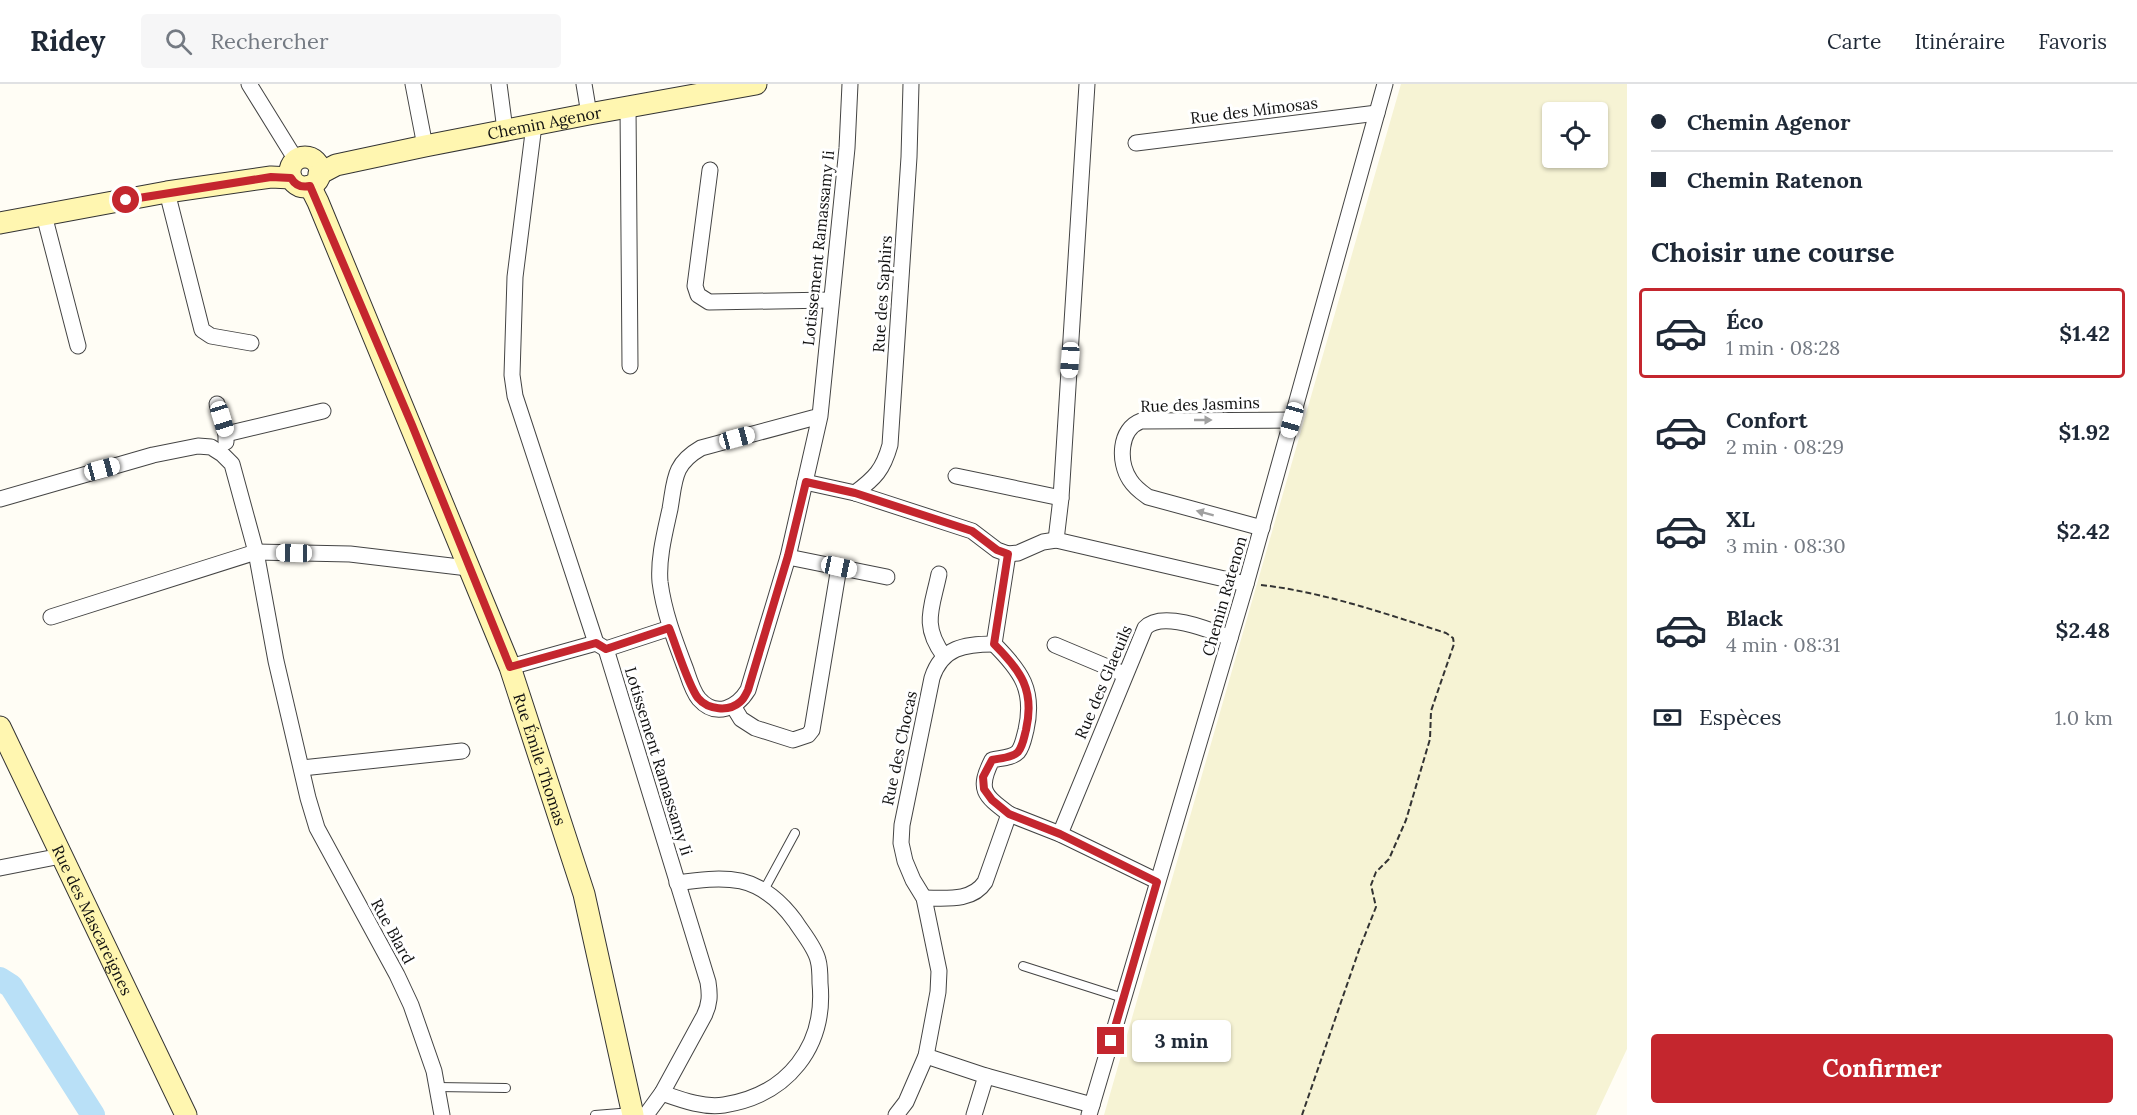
<!DOCTYPE html>
<html lang="fr">
<head>
<meta charset="utf-8">
<style>
	body { margin:0; font-family:Lora,serif; background:#f6f6f7; color:#1f2937; height:100vh; display:flex; flex-direction:column; font-size:22px; white-space:nowrap }
	* { box-sizing:border-box; margin:0 }
	p { font-size:20px; color:#747a83 }
	.icon { flex:none; width:33px; height:33px; fill:none; stroke:currentColor; stroke-width:2; stroke-linecap:round; stroke-linejoin:round }
	.map { position:relative; flex:1; overflow:hidden }
	.sheet { display:flex; flex-direction:column; background:#fff; width:510px }
	.sheet>* { flex:none }
	.hud { display:grid; align-content:center; height:132px; padding:0 24px; background:#fff }
	.controls { position:absolute; left:1542px; top:18px; display:grid; gap:12px }
	.controls a { display:grid; place-items:center; width:66px; height:66px; border-radius:6px; background:#fff; box-shadow:0 2px 4px #0004; font-size:30px }
	.end { position:absolute; width:27px; height:27px; margin:-14px; border:8px solid #c4262e; background:#fff; box-shadow:0 0 0 3px #fff }
	.from { border-radius:50% }
	.bubble { position:absolute; height:42px; border-radius:6px; background:#fff; box-shadow:0 2px 4px #0004; font-size:20px; font-weight:700; line-height:42px; text-align:center }
	.car { position:absolute; width:18px; height:36px; margin:-18px -9px; border-radius:8px; box-shadow:0 0 4px 2px #0007; background:linear-gradient(#fff 24%,#345 0 40%,#fff 0 76%,#345 0 86%,#fff 0) }
	.hud b { display:flex; align-items:center; gap:21px; height:57px; font-size:22px }
	.hud b+b { border-top:2px solid #e0e1e3 }
	.hud i { width:15px; height:15px; background:#1f2937 }
	ul { padding:0; list-style:none }
	li { display:flex; align-items:center; gap:18px; height:90px; margin:0 12px 9px; padding:0 12px; border:3px solid transparent; border-radius:6px }
	li div { flex:1 }
	li b { display:block; font-size:22px }
	li em { font-style:normal; font-weight:700 }
	li.current { border-color:#c4262e }
	li>.icon { width:54px; height:54px; stroke-width:1.5 }
	h2 { padding:0 24px; font-size:27px; line-height:72px }
	.pay { display:flex; align-items:center; gap:15px; height:66px; padding:0 24px; font-size:22px }
	.pay p { margin-inline-start:auto }
	.primary-button { display:flex; gap:12px; margin-top:auto; padding:12px 24px }
	.primary-button a { flex:1; height:69px; border-radius:6px; background:#c4262e; color:#fff; font-size:24px; font-weight:700; line-height:69px; text-align:center }
	header { display:flex; align-items:center; gap:36px; box-sizing:border-box; height:84px; padding:0 30px; background:#fff; border-bottom:2px solid #e0e1e3 }
	header strong { font-size:28px }
	nav { display:flex; gap:33px; margin-inline-start:auto; font-size:21px }
	.search { width:420px; height:54px; background:#f6f6f7; display:flex; align-items:center; gap:15px; box-sizing:border-box; padding:0 21px; border-radius:6px; color:#747a83; font-size:22px }
	main { display:flex; flex:1; min-height:0 }
	.map>svg:first-child { display:block }
</style>
</head>
<body>
<header>
<strong>Ridey</strong>
<div class="search"><svg class="icon" aria-label="search" viewBox="0 0 24 24"><circle cx="10" cy="10" r="6"/><path d="M15 15l6 6"/></svg>Rechercher</div>
<nav><a>Carte</a><a>Itinéraire</a><a>Favoris</a></nav>
</header>
<main>
<div class="map">
<svg width="1627" height="1031" viewBox="0 0 1627 1031">
	<rect width="100%" height="100%" fill="#fffdf5"/>
	<!-- farmland -->
	<path fill="#f6f3d4" fill-rule="evenodd" d="M1401,0H1627V965L1596,1031H1104ZM1552,28H1598V74H1552Z"/>
	<g fill="none" stroke-linecap="round" stroke-linejoin="round">
		<!-- river -->
		<polyline stroke="#b9e0f7" stroke-width="24" points="0,895 11,902 93,1031"/>
		<defs>
			<g id="lane">
				<polyline points="764,806 795,749"/>
				<polyline points="1023,882 1123,914"/>
				<polyline points="437,1003 506,1004"/>
				<polyline points="595,1031 632,1028"/>
			</g>
			<g id="street">
				<polyline points="249,0 296,76"/>
				<polyline points="413,0 425,62"/>
				<polyline points="499,0 505,46"/>
				<polyline points="584,0 589,30"/>
				<polyline points="628,22 630,282"/>
				<polyline points="534,41 515,193 512,291 515,312 596,559"/>
				<polyline points="1136,59 1377,29"/>
				<polyline points="710,86 695,202 698,211 709,218 831,216"/>
				<polyline points="167,108 202,246 211,252 251,259"/>
				<polyline points="44,131 78,262"/>
				<polyline points="217,320 226,350 226,358"/>
				<path d="M820,332L701,364C673,380 675,396 670,425C665,448 658,474 660,498C664,529 675,557 686,586C689,595 693,608 699,615C716,634 737,624 748,606L788,473L820,332L847,64L850,0"/>
				<polyline points="226,350 323,327"/>
				<polyline points="956,392 1061,414"/>
				<polyline points="805,398 855,409 972,447 997,466 1008,470 1018,469 1043,458 1056,456 1246,500"/>
				<path d="M855,409C875,394 883,386 890,361L909,73L911,0"/>
				<polyline points="0,415 153,371 198,362 211,363 222,370 232,380 256,468 276,577 308,714 317,744 397,891 411,921 434,987 442,1031"/>
				<path d="M1262,444L1148,413C1141,408 1135,404 1130,396C1118,378 1119,345 1141,337L1292,336"/>
				<polyline points="1056,456 1061,414 1087,0"/>
				<polyline points="788,473 887,493"/>
				<path d="M939,490C932,524 921,541 944,572"/>
				<polyline points="51,533 256,468 350,470 468,484"/>
				<polyline points="1055,561 1124,590"/>
				<path d="M606,565L708,898C710,911 710,920 704,932L662,1009L646,1031"/>
				<polyline points="510,583 596,559 606,565 670,544"/>
				<polyline points="733,622 741,635 755,644 793,656 808,651 812,646 839,483"/>
				<polyline points="302,684 462,667"/>
				<polyline points="1009,730 1060,750 1157,797"/>
				<path d="M1060,750L1145,544C1162,526 1210,546 1230,554"/>
				<polyline points="0,784 61,772"/>
				<path d="M924,814C945,814 972,818 985,798L1009,730C984,711 977,706 992,676C1000,674 1012,674 1018,668C1023,662 1024,653 1026,646C1035,606 1021,587 994,560L1008,470"/>
				<polyline points="926,972 986,992 1092,1021"/>
				<path d="M662,1009C682,1016 703,1024 724,1021C788,1011 826,962 820,899C820,891 820,883 818,876C815,863 802,848 795,837C782,819 763,802 741,797C720,793 698,796 677,799"/>
				<path d="M896,1031L906,1018L926,972L938,908L939,887L924,814L913,796L905,777L901,759L902,741L932,594C942,563 965,560 994,560"/>
				<polyline points="974,1031 986,992"/>
				<polyline points="1089,1031 1246,500 1385,0"/>
			</g>
			<g id="secondary">
				<circle cx="305" cy="88" r="15"/>
				<path id="s1" d="M319,90L336,81L425,62L589,30L756,0"/>
				<path id="s2" d="M310,102L318,118L510,583L584,810L633,1031"/>
				<polyline points="0,139 167,108 271,93 291,94"/>
				<path id="s3" d="M0,643L186,1031"/>
			</g>
		</defs>
		<!-- lane casing -->
		<use href="#lane" stroke="#444" stroke-width="10"/>
		<!-- street casing -->
		<use href="#street" stroke="#444" stroke-width="17"/>
		<!-- secondary casing -->
		<use href="#secondary" stroke="#333" stroke-width="23"/>
		<!-- path -->
		<path stroke="#333" stroke-width="2" stroke-dasharray="6 3" stroke-linecap="butt" d="M1261,501C1324,508 1386,530 1446,549L1453,554L1454,560L1431,627L1430,655L1406,736L1389,775L1376,788L1371,801L1376,823L1359,866L1302,1031"/>
		<!-- lane -->
		<use href="#lane" stroke="#fff" stroke-width="8"/>
		<!-- street -->
		<use href="#street" stroke="#fff" stroke-width="15"/>
		<!-- secondary -->
		<use href="#secondary" stroke="#fff6b0" stroke-width="21"/>
	</g>
	<!-- one-way arrows -->
	<defs><path id="oneway-solid" d="M-6-.8H1V-3.2L6.5 0L1 3.2V.8H-6Z" transform="scale(1.5)"/></defs>
	<g fill="#a0a0a0">
		<use href="#oneway-solid" transform="translate(1203 336)"/>
		<use href="#oneway-solid" transform="translate(1205 429) rotate(-165)"/>
	</g>
	<g fill="none" stroke-linecap="round" stroke-linejoin="round">
		<!-- route -->
		<path stroke="#c4262e" stroke-width="8" d="M126,116L271,93L291,94C295,101 301,104 310,102L412,341L510,583L596,559L606,565L669,544C676,561 688,601 698,614C708,626 729,628 740,618C744,615 746,610 748,606L788,472L806,398L855,409L972,447L997,466L1008,470L994,560C1021,587 1035,606 1026,646C1024,653 1023,662 1018,668C1012,674 1000,674 992,676L983,693L984,705L992,716L1009,730L1060,750L1157,798L1111,957"/>
	</g>
	<g text-anchor="middle" stroke-width="6" stroke-linejoin="round" paint-order="stroke">
		<!-- street labels -->
		<g font-size="16" fill="#111" stroke="#fff">
			<text transform="translate(1254 26) rotate(-7)" y="6">Rue des Mimosas</text>
			<text dy="6" stroke="none"><textPath href="#s1" startOffset="232">Chemin Agenor</textPath></text>
			<text transform="translate(818 164) rotate(-84)" y="6">Lotissement Ramassamy Ii</text>
			<text transform="translate(882 210) rotate(-86)" y="6">Rue des Saphirs</text>
			<text transform="translate(1200 320) rotate(-2)" y="6">Rue des Jasmins</text>
			<text transform="translate(1224 512) rotate(-74)" y="6">Chemin Ratenon</text>
			<text transform="translate(1103 598) rotate(-67)" y="6">Rue des Glaeuils</text>
			<text transform="translate(899 664) rotate(-78)" y="6">Rue des Chocas</text>
			<text dy="6" stroke="none"><textPath href="#s2" startOffset="618">Rue Émile Thomas</textPath></text>
			<text transform="translate(659 677) rotate(73)" y="6">Lotissement Ramassamy Ii</text>
			<text dy="6" stroke="none"><textPath href="#s3" startOffset="214">Rue des Mascareignes</textPath></text>
			<text transform="translate(393 847) rotate(61)" y="6">Rue Blard</text>
		</g>
	</g>
</svg>
<div class="controls">
<a><svg class="icon" aria-label="locate" viewBox="0 0 24 24"><circle cx="12" cy="12" r="6"/><path d="M12 2v4M12 18v4M2 12h4M18 12h4"/></svg></a>
</div>
<i class="end from" style="left:126px;top:116px"></i>
<i class="end" style="left:1111px;top:957px"></i>
<div class="bubble" style="left:1132px;top:936px;width:99px">3 min</div>
<i class="car" style="left:1070px;top:276px;rotate:184deg"></i>
<i class="car" style="left:222px;top:335px;rotate:163deg"></i>
<i class="car" style="left:1292px;top:336px;rotate:196deg"></i>
<i class="car" style="left:737px;top:354px;rotate:75deg"></i>
<i class="car" style="left:102px;top:385px;rotate:75deg"></i>
<i class="car" style="left:294px;top:469px;rotate:271deg"></i>
<i class="car" style="left:839px;top:483px;rotate:102deg"></i>
</div>
<section class="sheet">
<div class="hud">
<b><i class="from"></i>Chemin Agenor</b>
<b><i></i>Chemin Ratenon</b>
</div>
<h2>Choisir une course</h2>
<ul>
<li class="current"><svg class="icon" aria-label="car" viewBox="0 0 24 24"><path d="M5 17H2v-5l4-1 3-4h7l3 4 3 1v5h-3M9 17h6M6 11h13"/><circle cx="7" cy="17" r="2"/><circle cx="17" cy="17" r="2"/></svg><div><b>Éco</b><p>1 min · 08:28</p></div><em>$1.42</em></li>
<li><svg class="icon" aria-label="car" viewBox="0 0 24 24"><path d="M5 17H2v-5l4-1 3-4h7l3 4 3 1v5h-3M9 17h6M6 11h13"/><circle cx="7" cy="17" r="2"/><circle cx="17" cy="17" r="2"/></svg><div><b>Confort</b><p>2 min · 08:29</p></div><em>$1.92</em></li>
<li><svg class="icon" aria-label="car" viewBox="0 0 24 24"><path d="M5 17H2v-5l4-1 3-4h7l3 4 3 1v5h-3M9 17h6M6 11h13"/><circle cx="7" cy="17" r="2"/><circle cx="17" cy="17" r="2"/></svg><div><b>XL</b><p>3 min · 08:30</p></div><em>$2.42</em></li>
<li><svg class="icon" aria-label="car" viewBox="0 0 24 24"><path d="M5 17H2v-5l4-1 3-4h7l3 4 3 1v5h-3M9 17h6M6 11h13"/><circle cx="7" cy="17" r="2"/><circle cx="17" cy="17" r="2"/></svg><div><b>Black</b><p>4 min · 08:31</p></div><em>$2.48</em></li>
</ul>
<div class="pay"><svg class="icon" aria-label="cash" viewBox="0 0 24 24"><path d="M3 7h18v10H3z"/><circle cx="12" cy="12" r="2"/></svg>Espèces<p>1.0 km</p></div>
<div class="primary-button"><a>Confirmer</a></div>
</section>
</main>
</body>
</html>
